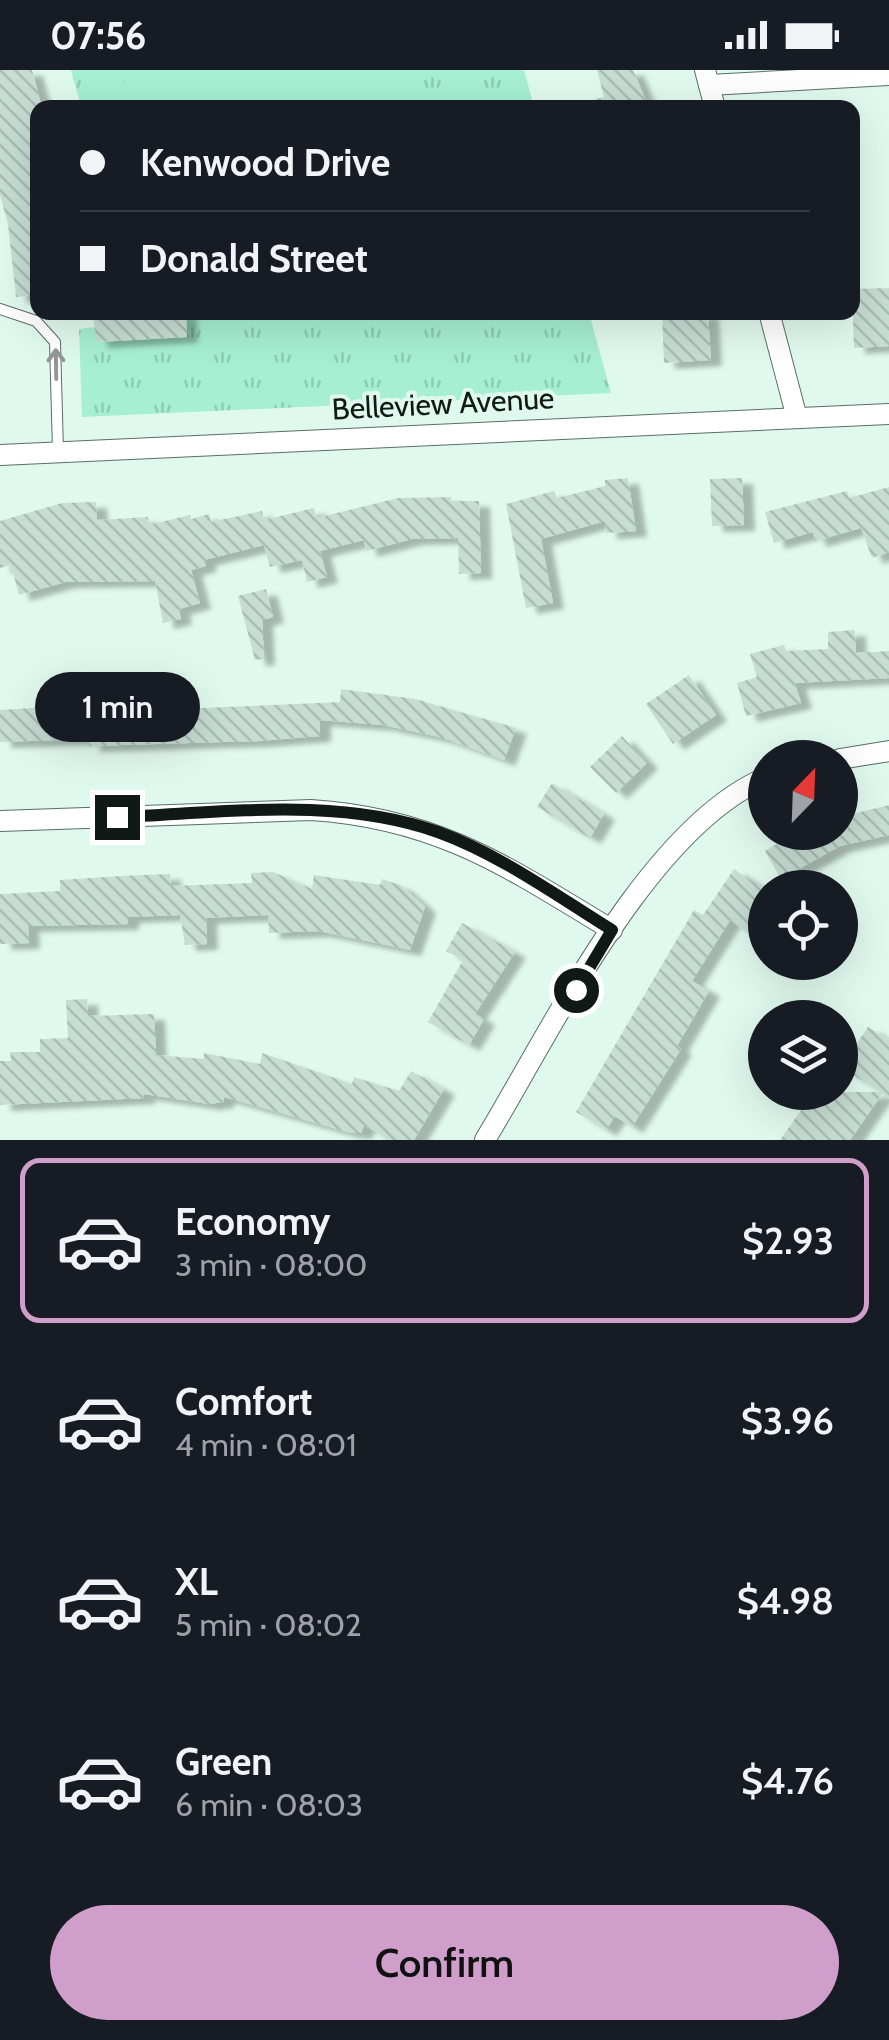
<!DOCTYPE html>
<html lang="en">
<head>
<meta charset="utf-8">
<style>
	body { margin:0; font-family:Cabin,sans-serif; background:#242831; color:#f1f3f6; height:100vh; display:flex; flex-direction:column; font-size:38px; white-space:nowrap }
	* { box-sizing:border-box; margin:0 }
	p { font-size:32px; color:#9ea1a6 }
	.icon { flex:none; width:55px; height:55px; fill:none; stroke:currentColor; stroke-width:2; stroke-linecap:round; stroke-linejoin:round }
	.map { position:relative; height:1070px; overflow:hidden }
	.side { display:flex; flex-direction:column; background:#171b24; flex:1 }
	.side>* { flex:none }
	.banner { position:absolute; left:30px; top:30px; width:830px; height:220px; border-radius:20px; box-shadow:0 10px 40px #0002; display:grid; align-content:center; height:220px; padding:0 50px; background:#171b24 }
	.needle { width:65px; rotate:23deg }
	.controls { position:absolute; left:748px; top:670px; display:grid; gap:20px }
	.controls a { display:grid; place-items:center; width:110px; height:110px; border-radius:50%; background:#171b24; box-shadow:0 10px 40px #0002; font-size:50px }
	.end { position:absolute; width:45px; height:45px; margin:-22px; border:12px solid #101916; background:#fff; box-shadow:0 0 0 5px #fff }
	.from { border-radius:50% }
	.bubble { position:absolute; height:70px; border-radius:35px; background:#171b24; box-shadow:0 10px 40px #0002; font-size:32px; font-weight:600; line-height:70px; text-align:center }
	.banner b { display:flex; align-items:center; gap:35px; height:95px; font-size:38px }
	.banner b+b { border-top:2px solid #363941 }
	.banner i { width:25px; height:25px; background:#f1f3f6 }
	ul { padding:18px 0 0; list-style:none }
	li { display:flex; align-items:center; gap:30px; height:165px; margin:0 20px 15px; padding:0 30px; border:5px solid transparent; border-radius:20px }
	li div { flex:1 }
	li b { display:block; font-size:38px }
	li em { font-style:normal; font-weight:600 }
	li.current { border-color:#d09eca }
	li>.icon { width:90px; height:90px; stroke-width:1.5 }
	.button { display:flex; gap:20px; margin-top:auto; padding:20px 50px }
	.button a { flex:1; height:115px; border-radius:60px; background:#d09eca; color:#111; font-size:40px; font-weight:600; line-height:115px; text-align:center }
	.status { display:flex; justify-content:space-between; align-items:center; height:70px; padding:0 50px; background:#171b24; direction:ltr }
	.status svg { height:28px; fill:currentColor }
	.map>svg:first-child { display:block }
</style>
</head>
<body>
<div class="status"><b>07:56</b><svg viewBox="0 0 49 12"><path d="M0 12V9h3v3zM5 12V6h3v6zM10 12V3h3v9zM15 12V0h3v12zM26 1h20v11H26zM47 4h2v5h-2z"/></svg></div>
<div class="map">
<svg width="889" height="1070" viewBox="0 0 889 1070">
	<defs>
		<pattern id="grass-tufts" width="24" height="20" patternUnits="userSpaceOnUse" patternTransform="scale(2.5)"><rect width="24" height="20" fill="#a6eed4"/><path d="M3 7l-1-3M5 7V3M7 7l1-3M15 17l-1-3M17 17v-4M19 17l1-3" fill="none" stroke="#8eccb5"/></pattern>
		<pattern id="building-back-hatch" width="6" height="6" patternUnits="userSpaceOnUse" patternTransform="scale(2.5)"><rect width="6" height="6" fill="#c6ddd4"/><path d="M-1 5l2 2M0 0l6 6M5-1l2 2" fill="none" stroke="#a9bdb5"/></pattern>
		<filter id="shadow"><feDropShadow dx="11" dy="6" stdDeviation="2.5" flood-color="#0004"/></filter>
	</defs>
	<rect width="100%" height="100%" fill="#e0f9ef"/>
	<!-- grass -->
	<g fill="url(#grass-tufts)">
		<polygon points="71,0 524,0 534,37 81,37"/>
		<polygon points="186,243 589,243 611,323 82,347 79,259 95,257 98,272 186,267"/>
	</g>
	<!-- park -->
	<polygon fill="#a6eed4" points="123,0 407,0 410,37 128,37"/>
	<!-- building -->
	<g fill="url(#building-back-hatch)" filter="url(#shadow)">
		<polygon points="0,0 32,0 42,38 38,38 38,225 16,227 8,154 0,125"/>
		<polygon points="597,0 633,0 649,38 588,38 588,31 604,27"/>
		<polygon points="889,218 889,276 854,278 852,219"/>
		<polygon points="92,242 186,242 187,267 97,272"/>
		<polygon points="662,242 708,242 711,290 664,293"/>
		<polygon points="628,408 636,461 606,463 605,451 541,469 553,533 526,538 506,434 554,421 557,428 605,416 605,410"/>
		<polygon points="742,408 744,455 712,456 710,409"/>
		<polygon points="889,417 889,482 872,488 861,458 815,471 813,462 774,473 765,442 847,421 849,428"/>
		<polygon points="451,427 451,431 479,431 481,503 459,504 458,468 412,469 366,481 364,470 320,481 327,507 307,512 302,490 270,497 264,475 204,490 206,496 191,500 200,533 179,539 181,549 163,553 155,511 65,512 19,525 11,495 0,498 0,451 62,433 96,432 97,450 148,447 149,455 190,445 191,449 209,444 211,452 262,441 264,450 314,438 316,448 398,428"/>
		<polygon points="266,519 273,547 262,550 264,589 255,590 238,526"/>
		<polygon points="855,560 856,583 889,581 889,608 795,613 801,633 746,646 737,613 757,607 750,584 784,575 786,581 828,579 828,562"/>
		<polygon points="689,605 716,645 673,674 646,634"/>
		<polygon points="66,619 67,632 111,631 111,642 340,632 341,619 415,629 516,658 504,690 444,668 383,655 320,650 320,666 259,671 89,676 89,669 0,672 0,640 48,637 48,620"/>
		<polygon points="622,666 647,693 616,723 590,697"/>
		<polygon points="552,713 604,744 590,768 537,737"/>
		<polygon points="889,735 889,765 840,776 781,809 765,781 797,762 840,762 840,747"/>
		<polygon points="734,799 765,820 765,847 752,866 730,850 692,911 709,921 677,976 681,979 632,1057 615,1046 606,1060 576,1042 694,840 703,845"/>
		<polygon points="273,802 312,819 314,805 380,815 382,809 402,816 425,837 410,880 319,861 269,863 268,845 206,848 207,874 185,875 180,845 128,847 128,854 28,856 29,873 0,874 0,824 60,821 60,810 121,806 170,804 171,816 252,813 251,803"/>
		<polygon points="462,853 515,882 475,944 484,949 469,975 428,952 463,890 446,881"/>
		<polygon points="87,929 88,946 154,944 156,985 204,989 204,983 260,994 262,983 352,1014 354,1007 399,1021 411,1001 444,1019 414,1070 390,1070 364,1055 361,1063 348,1062 224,1027 223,1032 209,1034 144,1024 144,1028 0,1035 0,991 11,991 10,982 40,982 40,969 68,968 66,930"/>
		<polygon points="868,957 889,970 889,1029 882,1024 850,1070 780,1070 814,1022 880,1022 841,997"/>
	</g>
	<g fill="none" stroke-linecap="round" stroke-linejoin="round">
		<defs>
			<polyline id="service" points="0,239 36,251 55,272 58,381"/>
			<g id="minor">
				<polyline points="705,0 715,38"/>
				<polyline points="709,15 889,5"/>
				<polyline points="769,242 797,348"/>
				<polyline points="0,385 889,344"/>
				<polyline points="840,689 889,681"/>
				<path d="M0,751L311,740C437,748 508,797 612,860"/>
				<path d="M485,1070C551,961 648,758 765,708"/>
			</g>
		</defs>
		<!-- service casing -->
		<use href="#service" stroke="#596e66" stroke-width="12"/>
		<!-- minor casing -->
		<use href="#minor" stroke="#596e66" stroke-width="22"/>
		<!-- service -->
		<use href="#service" stroke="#fff" stroke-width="10"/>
		<!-- minor -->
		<use href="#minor" stroke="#fff" stroke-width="20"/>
	</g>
	<!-- one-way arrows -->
	<defs><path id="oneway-shaft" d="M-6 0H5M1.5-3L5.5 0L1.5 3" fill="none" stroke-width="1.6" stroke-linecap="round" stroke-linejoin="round" transform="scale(2.5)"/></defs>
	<use stroke="#939896" href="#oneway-shaft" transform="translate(56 294) rotate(-91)"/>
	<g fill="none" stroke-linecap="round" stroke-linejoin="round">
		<!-- route -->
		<path stroke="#101916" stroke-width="12" d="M117,747C223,743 336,726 438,762C499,784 557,826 612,860L576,920"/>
	</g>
	<g text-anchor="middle" stroke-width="8" stroke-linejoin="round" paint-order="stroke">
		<!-- street labels -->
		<g font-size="30" fill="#101916" stroke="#e0f9ef">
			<text transform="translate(443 334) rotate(-3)" y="10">Belleview Avenue</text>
		</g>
	</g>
</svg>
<div class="controls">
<a><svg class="needle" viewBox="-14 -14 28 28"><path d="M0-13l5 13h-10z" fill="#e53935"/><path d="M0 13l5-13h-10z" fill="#9ea1a6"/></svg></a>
<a><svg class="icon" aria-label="locate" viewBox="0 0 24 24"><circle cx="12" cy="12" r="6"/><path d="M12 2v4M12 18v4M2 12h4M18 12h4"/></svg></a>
<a><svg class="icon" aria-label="layers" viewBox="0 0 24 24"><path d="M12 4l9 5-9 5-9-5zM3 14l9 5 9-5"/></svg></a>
</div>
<i class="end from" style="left:576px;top:920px"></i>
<i class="end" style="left:117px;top:747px"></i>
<div class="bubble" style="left:35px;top:602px;width:165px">1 min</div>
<div class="banner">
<b><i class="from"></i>Kenwood Drive</b>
<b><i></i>Donald Street</b>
</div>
</div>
<section class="side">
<ul>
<li class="current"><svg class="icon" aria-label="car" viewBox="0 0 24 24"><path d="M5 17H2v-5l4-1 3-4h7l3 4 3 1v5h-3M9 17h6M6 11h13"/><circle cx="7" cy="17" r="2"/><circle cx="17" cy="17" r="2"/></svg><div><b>Economy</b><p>3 min · 08:00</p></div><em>$2.93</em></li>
<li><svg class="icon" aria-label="car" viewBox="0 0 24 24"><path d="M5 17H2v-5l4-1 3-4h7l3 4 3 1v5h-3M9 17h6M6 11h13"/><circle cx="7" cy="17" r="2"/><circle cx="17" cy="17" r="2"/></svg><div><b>Comfort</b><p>4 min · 08:01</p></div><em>$3.96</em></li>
<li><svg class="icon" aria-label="car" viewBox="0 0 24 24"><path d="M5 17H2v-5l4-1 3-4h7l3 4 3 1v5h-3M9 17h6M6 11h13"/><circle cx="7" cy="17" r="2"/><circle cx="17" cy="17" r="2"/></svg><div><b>XL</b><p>5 min · 08:02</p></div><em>$4.98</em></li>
<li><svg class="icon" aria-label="car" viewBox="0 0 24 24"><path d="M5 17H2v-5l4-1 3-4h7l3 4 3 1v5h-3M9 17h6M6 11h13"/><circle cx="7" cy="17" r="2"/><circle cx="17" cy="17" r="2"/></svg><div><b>Green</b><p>6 min · 08:03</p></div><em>$4.76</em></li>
</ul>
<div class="button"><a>Confirm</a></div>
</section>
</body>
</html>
